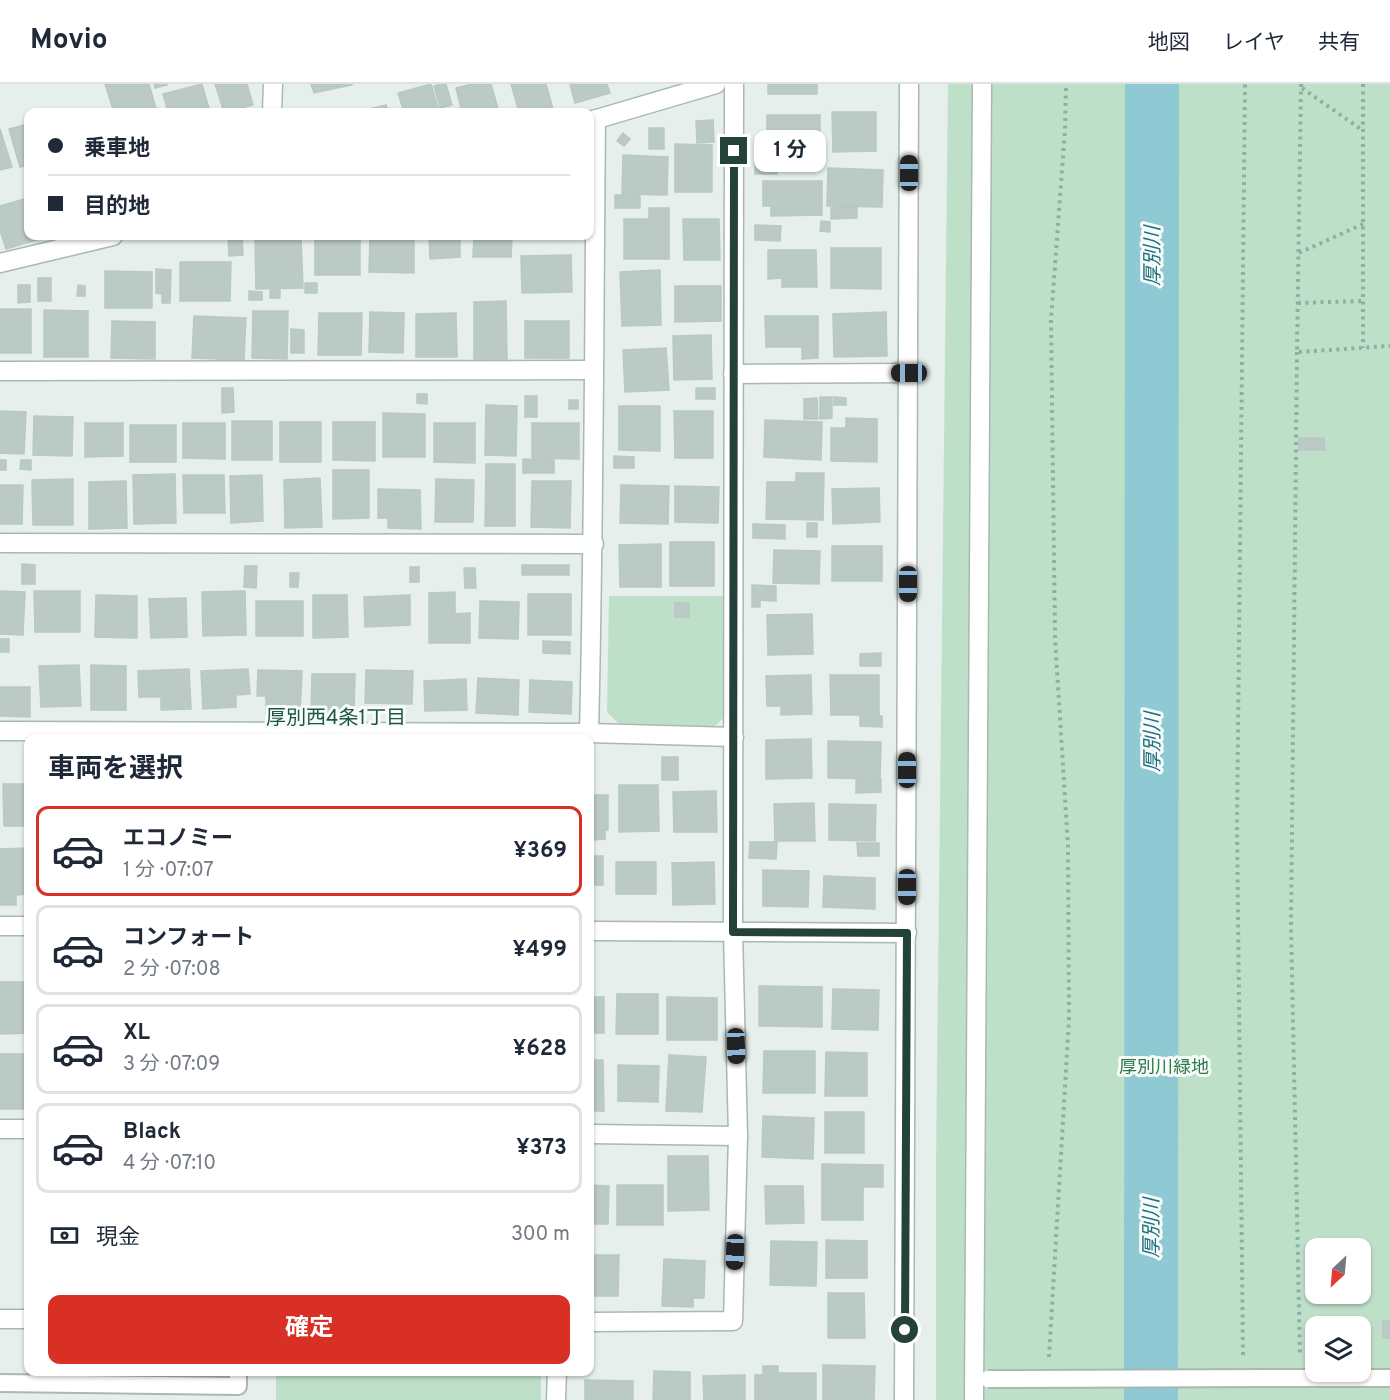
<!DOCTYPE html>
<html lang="ja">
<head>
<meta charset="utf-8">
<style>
	body { margin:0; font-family:Overpass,"Noto Sans JP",sans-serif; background:#f2f2f3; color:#1f2937; height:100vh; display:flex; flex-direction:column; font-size:22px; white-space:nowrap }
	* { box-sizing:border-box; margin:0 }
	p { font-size:20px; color:#747a83 }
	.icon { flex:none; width:33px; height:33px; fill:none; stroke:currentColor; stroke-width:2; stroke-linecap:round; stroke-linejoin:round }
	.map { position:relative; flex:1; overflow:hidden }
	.details { position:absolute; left:24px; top:650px; width:570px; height:642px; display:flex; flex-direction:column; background:#fff; border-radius:12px; box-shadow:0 2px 4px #0004 }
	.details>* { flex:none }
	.top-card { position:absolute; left:24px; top:24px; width:570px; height:132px; border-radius:12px; box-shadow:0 2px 4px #0004; display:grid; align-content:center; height:132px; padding:0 24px; background:#fff }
	.needle { width:39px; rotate:206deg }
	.tools { position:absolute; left:1305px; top:1154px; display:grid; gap:12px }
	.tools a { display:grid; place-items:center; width:66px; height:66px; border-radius:12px; background:#fff; box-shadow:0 2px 4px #0004; font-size:30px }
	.end { position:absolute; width:27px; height:27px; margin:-14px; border:8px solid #24423a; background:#fff; box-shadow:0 0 0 3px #fff }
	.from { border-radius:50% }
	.bubble { position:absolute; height:42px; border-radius:12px; background:#fff; box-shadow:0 2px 4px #0004; font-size:20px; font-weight:700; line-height:42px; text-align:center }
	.car { position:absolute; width:18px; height:36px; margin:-18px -9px; border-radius:8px; box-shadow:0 0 4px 2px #0007; background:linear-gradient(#222 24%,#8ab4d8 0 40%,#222 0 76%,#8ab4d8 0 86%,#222 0) }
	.top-card b { display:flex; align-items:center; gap:21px; height:57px; font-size:22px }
	.top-card b+b { border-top:2px solid #e0e1e3 }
	.top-card i { width:15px; height:15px; background:#1f2937 }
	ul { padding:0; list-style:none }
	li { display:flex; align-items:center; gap:18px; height:90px; margin:0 12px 9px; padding:0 12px; border:3px solid #e0e1e3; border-radius:12px }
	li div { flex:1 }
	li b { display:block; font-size:22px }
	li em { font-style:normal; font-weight:700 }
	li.active { border-color:#d93025 }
	li>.icon { width:54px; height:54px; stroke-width:1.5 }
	h2 { padding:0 24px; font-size:27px; line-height:72px }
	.pay { display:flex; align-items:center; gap:15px; height:66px; padding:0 24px; font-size:22px }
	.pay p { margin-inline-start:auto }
	.primary-button { display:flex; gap:12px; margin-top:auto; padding:12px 24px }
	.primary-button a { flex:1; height:69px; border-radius:12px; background:#d93025; color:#fff; font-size:24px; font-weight:700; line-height:69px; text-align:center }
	header { display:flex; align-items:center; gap:36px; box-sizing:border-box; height:84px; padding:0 30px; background:#fff; border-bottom:2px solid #e0e1e3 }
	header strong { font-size:28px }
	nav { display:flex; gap:33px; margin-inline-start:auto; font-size:21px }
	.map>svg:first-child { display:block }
</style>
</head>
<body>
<header>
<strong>Movio</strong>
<nav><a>地図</a><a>レイヤ</a><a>共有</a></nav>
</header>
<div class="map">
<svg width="1390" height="1316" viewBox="0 0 1390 1316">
	<rect width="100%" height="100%" fill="#e6efeb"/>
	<!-- green -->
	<g fill="#bfe0c8" fill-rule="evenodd">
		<path d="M948,0H1390V1316H936V1079ZM1316,1164H1360V1209H1316ZM1316,1242H1360V1287H1316Z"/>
		<polygon points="609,512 729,512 726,631 715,642 620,641 607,628"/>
		<rect x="276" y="1287" width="265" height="29"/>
	</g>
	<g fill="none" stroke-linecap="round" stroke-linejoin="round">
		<!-- river -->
		<polyline stroke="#8ec9d4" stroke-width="54" points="1151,1316 1152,0"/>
	</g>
	<!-- building -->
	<g fill="#bbcac4" stroke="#b8c9c2" stroke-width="1.5">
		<polygon points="105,0 149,0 157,28 114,28"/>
		<polygon points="154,0 167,0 167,1 155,4"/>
		<polygon points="202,0 210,28 168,28 163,10"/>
		<polygon points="215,0 247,0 253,21 224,28"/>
		<polygon points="311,0 352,0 352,1 314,9"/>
		<polygon points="431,0 439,28 404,28 398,9"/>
		<polygon points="441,0 446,0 452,21 440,24 434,2"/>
		<polygon points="472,0 491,0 499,28 462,28 456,4"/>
		<polygon points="511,0 546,0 553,25 543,28 519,28"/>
		<polygon points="570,0 607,0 610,9 575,19"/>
		<rect x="768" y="0" width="49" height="10"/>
		<polygon points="386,21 388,28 358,28"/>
		<polygon points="832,28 876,28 876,67 833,68"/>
		<polygon points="767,31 820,31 820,72 767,71"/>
		<polygon points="713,36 714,58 697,59 696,37"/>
		<polygon points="28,40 28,81 20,83 9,45"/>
		<rect x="649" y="44" width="15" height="21"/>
		<polygon points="0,45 12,83 0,86"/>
		<polygon points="623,49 630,55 624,62 617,57"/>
		<polygon points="675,60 712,61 712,108 675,108"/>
		<polygon points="623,71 668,73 667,111 622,110"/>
		<polygon points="778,76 777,90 755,90 755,77"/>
		<polygon points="828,84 883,86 882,123 827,122"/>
		<polygon points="763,97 822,97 822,131 771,132 771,122 763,122"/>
		<rect x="615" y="111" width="25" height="13"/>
		<polygon points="28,114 28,152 49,152 6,165 0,146 0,122"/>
		<polygon points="857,123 857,134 831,135 831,124"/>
		<polygon points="649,124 669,124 669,175 624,175 624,135 649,135"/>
		<polygon points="683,135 719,135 720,176 684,176"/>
		<polygon points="821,137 830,138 830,148 820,147"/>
		<polygon points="755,141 781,142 780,157 755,156"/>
		<polygon points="228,152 242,152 243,171 229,172"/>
		<polygon points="370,152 414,152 414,189 369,188"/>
		<polygon points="429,152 460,152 460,173 430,175"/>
		<polygon points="474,152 512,152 511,173 473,173"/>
		<polygon points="548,152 573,152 573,154 548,155"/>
		<rect x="315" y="153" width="45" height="38"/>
		<polygon points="301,155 303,204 256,205 255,156"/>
		<polygon points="831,164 881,164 881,205 831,204"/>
		<polygon points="768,166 816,166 817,203 782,203 782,194 768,195"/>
		<polygon points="571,171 572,208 522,209 521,172"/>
		<polygon points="180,178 231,178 230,217 180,217"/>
		<polygon points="156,185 171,186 170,219 162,219 162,210 156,209"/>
		<polygon points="660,186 661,241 622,242 620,188"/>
		<polygon points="105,187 152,188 152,224 105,224"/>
		<rect x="38" y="194" width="13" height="23"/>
		<rect x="305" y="199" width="12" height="10"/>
		<polygon points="18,201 30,201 30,218 18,219"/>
		<polygon points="78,201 85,202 85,212 77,212"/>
		<polygon points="675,202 721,202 721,237 675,238"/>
		<rect x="270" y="206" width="10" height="8"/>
		<polygon points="249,207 262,208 262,216 249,216"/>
		<polygon points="506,217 507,275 474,275 474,218"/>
		<rect x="0" y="225" width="31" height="44"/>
		<polygon points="44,226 88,227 88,273 44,273"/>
		<polygon points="253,227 288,227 287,275 252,274"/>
		<polygon points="370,228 404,229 403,269 369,268"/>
		<polygon points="886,228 887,272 834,273 833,230"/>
		<polygon points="319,229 362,229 361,271 318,271"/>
		<polygon points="456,229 457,273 416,273 416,230"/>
		<polygon points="194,232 246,234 244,276 192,274"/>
		<polygon points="765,232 818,232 818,274 802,275 802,263 766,263"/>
		<polygon points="112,237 155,238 155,275 111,274"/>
		<rect x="525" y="237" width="44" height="37"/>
		<polygon points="291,245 304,246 304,269 291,269"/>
		<polygon points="711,251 712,295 674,296 673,252"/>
		<polygon points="666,264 669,306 625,308 623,266"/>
		<polygon points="222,304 233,304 234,328 222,329"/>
		<rect x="696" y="304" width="19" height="11"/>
		<polygon points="417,310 427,310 427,320 417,319"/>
		<rect x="525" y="312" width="12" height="21"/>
		<polygon points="820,313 832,313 832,334 820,335"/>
		<polygon points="834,313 846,314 846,321 834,321"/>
		<polygon points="817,314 818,335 804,335 804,315"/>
		<rect x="569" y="316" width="9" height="9"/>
		<polygon points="486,321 517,322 516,372 485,371"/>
		<polygon points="619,322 660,322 660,367 619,366"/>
		<polygon points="0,327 26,328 24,370 0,369"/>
		<polygon points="674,327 713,327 713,374 675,374"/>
		<polygon points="383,329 425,330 425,373 383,373"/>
		<polygon points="34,332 73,333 72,372 33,371"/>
		<polygon points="846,334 877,335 877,378 831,377 831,344 846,344"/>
		<polygon points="765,336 822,338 821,376 764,373"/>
		<rect x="232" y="337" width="40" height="39"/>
		<rect x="280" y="338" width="41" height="40"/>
		<polygon points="333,338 375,338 375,377 333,376"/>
		<polygon points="85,339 123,339 123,372 85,373"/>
		<polygon points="183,339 225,339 225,375 183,374"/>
		<polygon points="434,339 475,339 475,379 434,378"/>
		<polygon points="532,339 579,339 579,375 532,374"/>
		<rect x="130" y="341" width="46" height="37"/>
		<polygon points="1299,354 1324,354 1325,366 1299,366"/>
		<polygon points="614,372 634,373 634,384 614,384"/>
		<polygon points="523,375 554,376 554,389 523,389"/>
		<rect x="0" y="376" width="6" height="10"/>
		<polygon points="21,376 31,376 31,386 20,385"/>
		<polygon points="486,380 515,380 515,442 485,442"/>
		<polygon points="333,386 369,386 369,434 333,435"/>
		<polygon points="796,389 824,389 823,436 766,435 767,398 796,398"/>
		<polygon points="175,390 176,439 134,440 133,391"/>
		<polygon points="183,391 224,391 225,429 184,429"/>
		<polygon points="262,391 263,437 231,439 230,392"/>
		<polygon points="320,394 322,443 285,444 284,396"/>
		<polygon points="73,395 73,441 33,441 32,396"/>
		<polygon points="436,395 474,396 473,438 435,438"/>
		<polygon points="126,397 127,444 89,445 89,398"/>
		<polygon points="532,397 571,397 570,444 531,443"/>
		<polygon points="0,401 23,401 22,440 0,440"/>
		<polygon points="621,401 669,402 668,440 620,439"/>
		<polygon points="675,402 719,403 718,439 675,438"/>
		<polygon points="879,404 880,438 833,440 832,405"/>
		<polygon points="378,405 420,406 421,445 388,444 388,434 378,434"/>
		<rect x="807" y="439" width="10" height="14"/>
		<polygon points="753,440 785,441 785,455 753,454"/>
		<rect x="670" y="458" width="44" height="44"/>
		<polygon points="661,460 661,503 620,503 619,461"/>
		<rect x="832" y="462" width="50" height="35"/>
		<polygon points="774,466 820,467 819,500 773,499"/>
		<polygon points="22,480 35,481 35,500 22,500"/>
		<rect x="522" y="481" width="24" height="10"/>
		<rect x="547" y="481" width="22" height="10"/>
		<polygon points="245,482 257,482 256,504 244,503"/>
		<rect x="410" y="483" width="9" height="15"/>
		<polygon points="464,484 475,484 476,504 465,504"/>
		<polygon points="290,489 299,489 298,503 290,503"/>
		<polygon points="752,501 776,502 776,517 760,516 760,523 752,523"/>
		<polygon points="0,507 25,508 23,551 0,550"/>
		<polygon points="34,507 80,507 80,548 35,548"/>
		<polygon points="245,507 246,551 203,552 202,508"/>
		<polygon points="455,508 455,530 470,529 470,559 429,559 429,509"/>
		<rect x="528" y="510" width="43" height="41"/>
		<polygon points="96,511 137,512 137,554 95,553"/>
		<polygon points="313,511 347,511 348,553 313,554"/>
		<polygon points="410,511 410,541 365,543 364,513"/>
		<polygon points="186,514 187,553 151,554 149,515"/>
		<rect x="256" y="517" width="47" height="35"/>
		<polygon points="480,517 519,518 518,555 479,554"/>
		<rect x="675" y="519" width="14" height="14"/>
		<polygon points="812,530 813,570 768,571 767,531"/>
		<rect x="0" y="555" width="9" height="13"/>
		<polygon points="543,557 570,558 570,570 543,569"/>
		<polygon points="881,569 881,582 860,582 860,570"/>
		<polygon points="79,581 81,622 41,623 39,582"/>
		<polygon points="91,581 126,582 126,626 91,626"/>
		<polygon points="189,585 191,625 161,626 161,613 139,613 138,587"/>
		<polygon points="248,585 250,610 236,611 236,623 203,625 201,587"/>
		<polygon points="258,586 302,587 300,630 266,629 266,612 257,612"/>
		<polygon points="366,586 413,587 412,620 365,619"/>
		<polygon points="312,590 355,590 354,628 311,628"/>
		<polygon points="811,591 812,630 781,631 781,622 767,622 766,592"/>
		<polygon points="830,591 879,591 879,631 831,631"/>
		<polygon points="478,594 519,596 518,631 476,629"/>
		<polygon points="466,595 467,626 425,627 424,597"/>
		<polygon points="530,596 572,598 571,630 529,628"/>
		<polygon points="0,603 30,603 30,633 0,632"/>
		<polygon points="860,632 882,632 882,643 860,642"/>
		<polygon points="811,655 812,694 766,695 766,656"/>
		<polygon points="828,657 881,658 880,695 828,694"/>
		<rect x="662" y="673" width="16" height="23"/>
		<polygon points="856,695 881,695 881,708 856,709"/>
		<polygon points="3,700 28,700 28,742 4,742"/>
		<polygon points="619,701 658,701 659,747 619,748"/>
		<polygon points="716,707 717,748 674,748 673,708"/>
		<rect x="590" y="711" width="18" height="35"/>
		<polygon points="814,719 815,757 775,757 774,720"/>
		<polygon points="829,720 876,721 875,757 829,756"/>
		<polygon points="594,746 605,746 605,755 594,756"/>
		<polygon points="750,758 777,758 776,775 749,774"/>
		<polygon points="857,759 879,759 879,772 858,772"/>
		<polygon points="28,764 28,810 16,811 16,821 0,821 0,765"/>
		<polygon points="590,772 603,772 603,801 592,801 592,823 590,823"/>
		<rect x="616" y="778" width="40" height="32"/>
		<polygon points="714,778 715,820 673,821 672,779"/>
		<polygon points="763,786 809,787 808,823 763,822"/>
		<polygon points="824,792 875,794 875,825 823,823"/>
		<polygon points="0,898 24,898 24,920 28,920 28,949 0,950"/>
		<polygon points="759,902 822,903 822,943 759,942"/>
		<polygon points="833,905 879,906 878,946 832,945"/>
		<polygon points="617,910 658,910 658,950 616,950"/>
		<rect x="590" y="913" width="14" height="36"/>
		<polygon points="667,913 717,914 717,956 667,956"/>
		<polygon points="764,967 815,967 815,1009 763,1009"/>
		<polygon points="826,968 867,969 867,1012 825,1012"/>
		<rect x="0" y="970" width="28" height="55"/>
		<polygon points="669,971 706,973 702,1028 666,1027"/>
		<polygon points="590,976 603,976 604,1027 590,1027"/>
		<polygon points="618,981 659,982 658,1018 618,1017"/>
		<rect x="825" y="1028" width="39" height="41"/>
		<polygon points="763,1032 814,1034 813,1075 762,1073"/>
		<polygon points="668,1072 708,1072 709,1126 668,1127"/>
		<polygon points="822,1080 883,1081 883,1103 863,1103 863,1136 822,1136"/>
		<polygon points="26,1089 28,1089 28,1133 25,1133"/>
		<polygon points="590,1101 609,1102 608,1140 590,1140"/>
		<rect x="617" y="1101" width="46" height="40"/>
		<polygon points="765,1102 803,1102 804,1139 766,1140"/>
		<polygon points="826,1156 867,1157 867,1194 826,1194"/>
		<polygon points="771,1157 817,1158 816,1202 770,1201"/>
		<polygon points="590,1171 619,1171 618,1212 590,1212"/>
		<polygon points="664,1175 705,1177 704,1214 693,1214 693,1223 662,1222"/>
		<polygon points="28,1177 28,1216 26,1216"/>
		<polygon points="828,1209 864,1209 865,1254 828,1254"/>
		<rect x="1383" y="1237" width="7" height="17"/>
		<polygon points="823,1281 875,1282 874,1316 823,1316"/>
		<polygon points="763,1282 778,1282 778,1289 816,1289 816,1316 755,1316 755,1291 763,1291"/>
		<polygon points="654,1287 690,1288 690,1316 653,1316"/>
		<polygon points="745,1291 745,1316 704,1316 703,1292"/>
		<polygon points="585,1296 633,1297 633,1316 585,1316"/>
	</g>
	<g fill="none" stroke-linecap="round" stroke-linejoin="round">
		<defs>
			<g id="service">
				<polyline points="1280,1294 1390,1294"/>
				<polyline points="0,1299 238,1302 238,1287"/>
			</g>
			<g id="minor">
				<polyline points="272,28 273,0"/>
				<polyline points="590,37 716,0"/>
				<polyline points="0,179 113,152"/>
				<polyline points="0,287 593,286"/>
				<polyline points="733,290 909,289"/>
				<polyline points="0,459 594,460"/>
				<polyline points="0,647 589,649 734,653"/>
				<path d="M589,649C594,445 594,240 596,35"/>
				<polyline points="0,842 28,842"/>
				<polyline points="590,847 907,849"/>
				<polyline points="0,1045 28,1045"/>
				<polyline points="590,1050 738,1052"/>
				<polyline points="0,1235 28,1235"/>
				<polyline points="590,1238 733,1237 738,1052 733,848 734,0"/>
				<polyline points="556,1316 557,1287"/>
				<polyline points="904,1316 909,0"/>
				<polyline points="974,1316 982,0"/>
			</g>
		</defs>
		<!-- service casing -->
		<use href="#service" stroke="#a8b8b2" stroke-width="20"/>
		<!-- minor casing -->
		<use href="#minor" stroke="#a8b8b2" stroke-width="21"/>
		<!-- path -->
		<g stroke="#86b3a5" stroke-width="4" stroke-dasharray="3 4.5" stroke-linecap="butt">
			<polyline points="1301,0 1297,268 1390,262"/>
			<polyline points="1363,0 1363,264"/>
			<polyline points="1302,4 1362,46"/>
			<polyline points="1299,169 1363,140"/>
			<polyline points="1298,219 1363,217"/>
			<polyline points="1297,268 1291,841 1300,1272"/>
			<polyline points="1243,1271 1237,741 1245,0"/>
			<polyline points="1049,1273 1069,935 1068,762 1055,554 1051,236 1065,45 1066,0"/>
		</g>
		<!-- service -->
		<use href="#service" stroke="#fff" stroke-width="16"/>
		<!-- minor -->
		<use href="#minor" stroke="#fff" stroke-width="18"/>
		<defs>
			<polyline id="service-bridge" points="988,1295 1280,1294"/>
		</defs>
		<!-- service-bridge casing -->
		<use href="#service-bridge" stroke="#a8b8b2" stroke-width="20" stroke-linecap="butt"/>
		<!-- service-bridge -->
		<use href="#service-bridge" stroke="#fff" stroke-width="16"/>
	</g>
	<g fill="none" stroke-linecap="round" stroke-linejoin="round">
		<!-- route -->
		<polyline stroke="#24423a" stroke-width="8" points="734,67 733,848 907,849 905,1246"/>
	</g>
	<g text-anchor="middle" stroke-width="6" stroke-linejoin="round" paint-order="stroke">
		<!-- park labels -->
		<g font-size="18" fill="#2d7a4b" stroke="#f7fbf9">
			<text x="1164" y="989">厚別川緑地</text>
		</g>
		<!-- water labels -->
		<g font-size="20" font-style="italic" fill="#1c6f80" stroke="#f7fbf9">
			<text transform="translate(1152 172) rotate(-90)" y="7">厚別川</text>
			<text transform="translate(1152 658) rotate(-90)" y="7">厚別川</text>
			<text transform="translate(1151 1144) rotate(-90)" y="7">厚別川</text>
		</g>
		<!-- neighbourhood labels -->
		<g font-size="20" fill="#1f5548" stroke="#f7fbf9">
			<text x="336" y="640">厚別西4条1丁目</text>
		</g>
	</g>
</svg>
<div class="tools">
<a><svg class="needle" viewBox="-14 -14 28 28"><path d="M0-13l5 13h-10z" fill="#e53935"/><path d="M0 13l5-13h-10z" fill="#747a83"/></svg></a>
<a><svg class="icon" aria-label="layers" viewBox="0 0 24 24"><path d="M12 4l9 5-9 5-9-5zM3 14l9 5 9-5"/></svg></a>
</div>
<i class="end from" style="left:905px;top:1246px"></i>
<i class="end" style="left:734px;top:67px"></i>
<div class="bubble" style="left:754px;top:46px;width:72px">1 分</div>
<i class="car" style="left:909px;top:89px;rotate:0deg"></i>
<i class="car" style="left:909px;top:289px;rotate:270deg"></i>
<i class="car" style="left:908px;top:500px;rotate:180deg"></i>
<i class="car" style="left:907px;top:686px;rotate:0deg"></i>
<i class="car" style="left:907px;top:803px;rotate:180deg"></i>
<i class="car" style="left:736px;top:962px;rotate:178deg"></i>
<i class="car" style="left:735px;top:1168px;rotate:182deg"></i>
<div class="top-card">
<b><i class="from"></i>乗車地</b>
<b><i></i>目的地</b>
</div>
<section class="details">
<h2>車両を選択</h2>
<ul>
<li class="active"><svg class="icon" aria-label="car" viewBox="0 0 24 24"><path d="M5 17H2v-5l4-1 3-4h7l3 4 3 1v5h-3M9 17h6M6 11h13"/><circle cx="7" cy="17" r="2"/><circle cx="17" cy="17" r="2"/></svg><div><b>エコノミー</b><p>1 分 · 07:07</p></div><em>¥369</em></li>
<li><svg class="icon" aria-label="car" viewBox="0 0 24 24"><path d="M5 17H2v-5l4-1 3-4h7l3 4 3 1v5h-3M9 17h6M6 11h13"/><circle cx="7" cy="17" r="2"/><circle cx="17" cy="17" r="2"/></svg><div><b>コンフォート</b><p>2 分 · 07:08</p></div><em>¥499</em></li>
<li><svg class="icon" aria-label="car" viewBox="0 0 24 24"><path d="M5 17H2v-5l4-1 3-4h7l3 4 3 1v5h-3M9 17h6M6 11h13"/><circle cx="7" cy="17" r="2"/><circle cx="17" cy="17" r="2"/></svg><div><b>XL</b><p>3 分 · 07:09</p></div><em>¥628</em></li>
<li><svg class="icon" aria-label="car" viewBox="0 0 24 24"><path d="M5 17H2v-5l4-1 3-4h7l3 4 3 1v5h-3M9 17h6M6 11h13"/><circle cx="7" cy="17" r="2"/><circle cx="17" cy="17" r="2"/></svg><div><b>Black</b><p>4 分 · 07:10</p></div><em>¥373</em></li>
</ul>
<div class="pay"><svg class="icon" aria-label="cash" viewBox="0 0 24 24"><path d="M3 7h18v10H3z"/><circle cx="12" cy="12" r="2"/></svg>現金<p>300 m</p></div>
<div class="primary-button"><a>確定</a></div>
</section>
</div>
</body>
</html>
